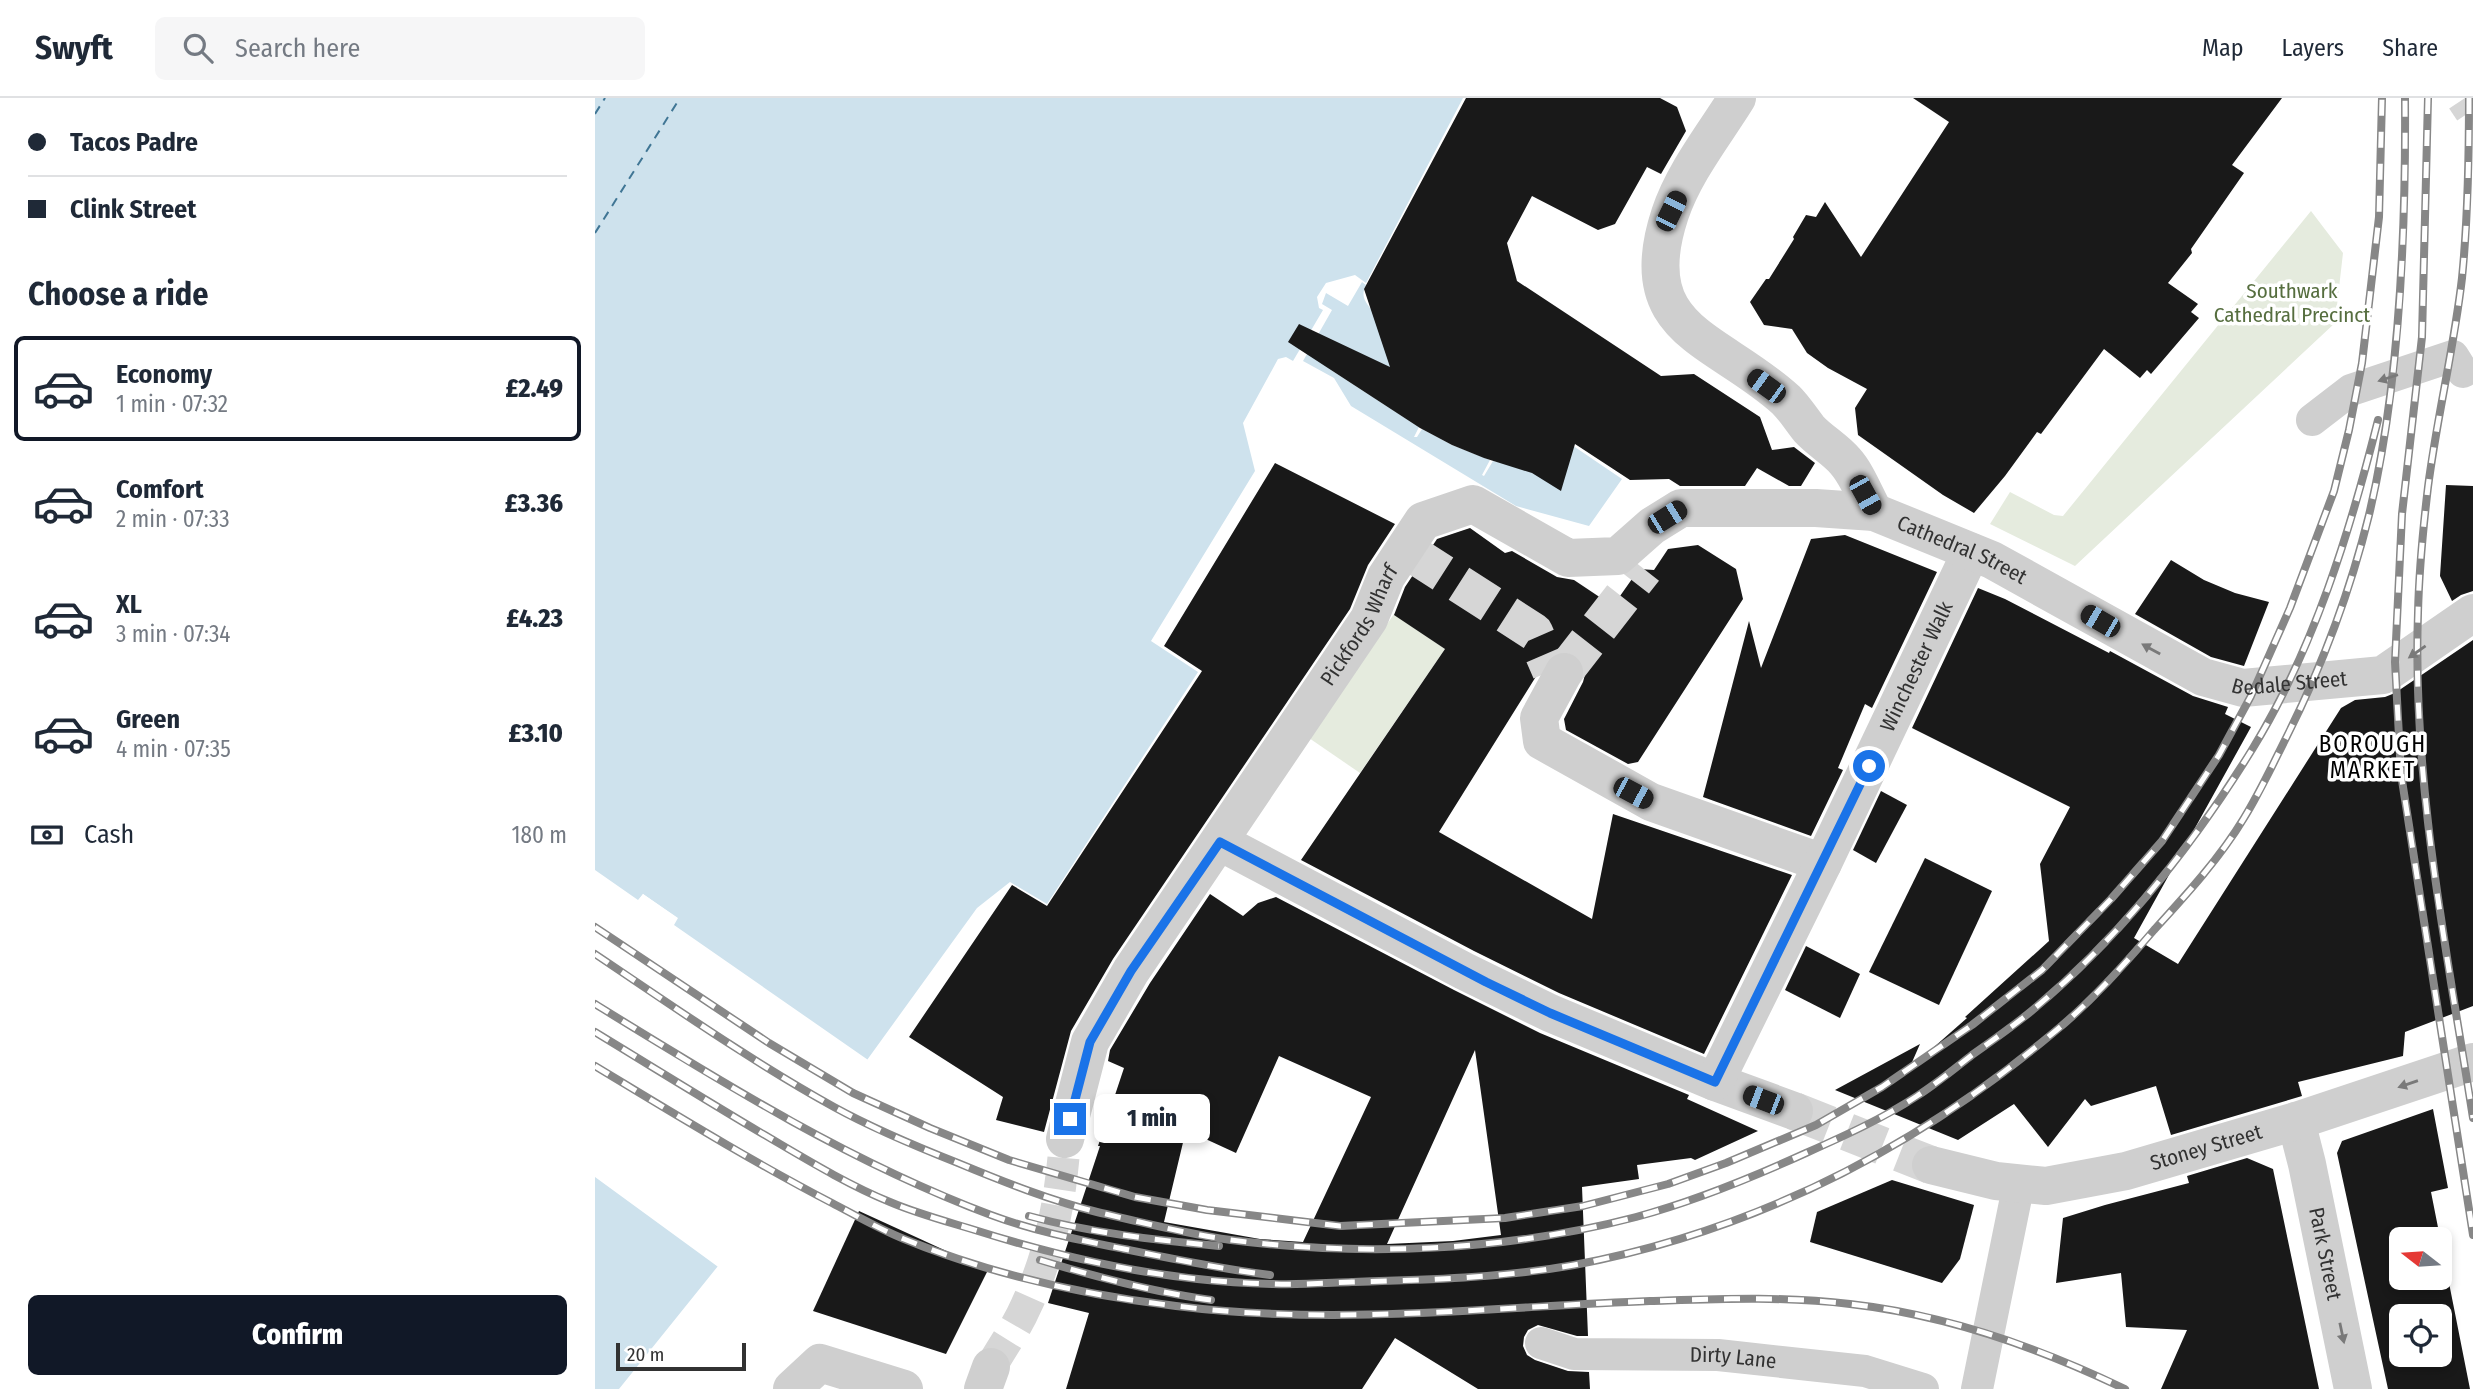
<!DOCTYPE html>
<html lang="en">
<head>
<meta charset="utf-8">
<style>
	body { margin:0; font-family:"Fira Sans Condensed",sans-serif; background:#f6f6f7; color:#1f2937; height:100vh; display:flex; flex-direction:column; font-size:26px; white-space:nowrap }
	* { box-sizing:border-box; margin:0 }
	p { font-size:23px; color:#747a83 }
	.icon { flex:none; width:38px; height:38px; fill:none; stroke:currentColor; stroke-width:2; stroke-linecap:round; stroke-linejoin:round }
	.map { position:relative; flex:1; overflow:hidden }
	.side { display:flex; flex-direction:column; background:#fff; width:595px }
	.side>* { flex:none }
	.hud { display:grid; align-content:center; height:154px; padding:0 28px; background:#fff }
	.needle { width:46px; rotate:287deg }
	.fabs { position:absolute; left:1794px; top:1129px; display:grid; gap:14px }
	.fabs a { display:grid; place-items:center; width:63px; height:63px; border-radius:10px; background:#fff; box-shadow:0 4px 10px #0003; font-size:35px }
	.scale { position:absolute; left:21px; bottom:18px; width:130px; box-sizing:border-box; padding-left:7px; border:4px solid #323232; border-top:0; font-size:19px; line-height:24px; white-space:nowrap; color:#323232; -webkit-text-stroke:5px #fff; paint-order:stroke }
	.end { position:absolute; width:32px; height:32px; margin:-16px; border:9px solid #1a73e8; background:#fff; box-shadow:0 0 0 4px #fff }
	.from { border-radius:50% }
	.bubble { position:absolute; height:49px; border-radius:10px; background:#fff; box-shadow:0 4px 10px #0003; font-size:23px; font-weight:800; line-height:49px; text-align:center }
	.car { position:absolute; width:21px; height:42px; margin:-21px -10px; border-radius:9px; box-shadow:0 0 5px 2px #0007; background:linear-gradient(#222 24%,#8ab4d8 0 40%,#222 0 76%,#8ab4d8 0 86%,#222 0) }
	.hud b { display:flex; align-items:center; gap:24px; height:66px; font-size:26px }
	.hud b+b { border-top:2px solid #e0e1e3 }
	.hud i { width:18px; height:18px; background:#1f2937 }
	ul { padding:0; list-style:none }
	li { display:flex; align-items:center; gap:21px; height:105px; margin:0 14px 10px; padding:0 14px; border:4px solid transparent; border-radius:10px }
	li div { flex:1 }
	li b { display:block; font-size:26px }
	li em { font-style:normal; font-weight:800 }
	li.selected { border-color:#111827 }
	li>.icon { width:63px; height:63px; stroke-width:1.5 }
	h2 { padding:0 28px; font-size:32px; line-height:84px }
	.pay { display:flex; align-items:center; gap:18px; height:77px; padding:0 28px; font-size:26px }
	.pay p { margin-inline-start:auto }
	.cta { display:flex; gap:14px; margin-top:auto; padding:14px 28px }
	.cta a { flex:1; height:80px; border-radius:10px; background:#111827; color:#fff; font-size:28px; font-weight:800; line-height:80px; text-align:center }
	header { display:flex; align-items:center; gap:42px; box-sizing:border-box; height:98px; padding:0 35px; background:#fff; border-bottom:2px solid #e0e1e3 }
	header strong { font-size:33px }
	nav { display:flex; gap:38px; margin-inline-start:auto; font-size:24px }
	.search { width:490px; height:63px; background:#f6f6f7; display:flex; align-items:center; gap:18px; box-sizing:border-box; padding:0 24px; border-radius:10px; color:#747a83; font-size:26px }
	main { display:flex; flex:1; min-height:0 }
	.map>svg:first-child { display:block }
</style>
</head>
<body>
<header>
<strong>Swyft</strong>
<div class="search"><svg class="icon" aria-label="search" viewBox="0 0 24 24"><circle cx="10" cy="10" r="6"/><path d="M15 15l6 6"/></svg>Search here</div>
<nav><a>Map</a><a>Layers</a><a>Share</a></nav>
</header>
<main>
<section class="side">
<div class="hud">
<b><i class="from"></i>Tacos Padre</b>
<b><i></i>Clink Street</b>
</div>
<h2>Choose a ride</h2>
<ul>
<li class="selected"><svg class="icon" aria-label="car" viewBox="0 0 24 24"><path d="M5 17H2v-5l4-1 3-4h7l3 4 3 1v5h-3M9 17h6M6 11h13"/><circle cx="7" cy="17" r="2"/><circle cx="17" cy="17" r="2"/></svg><div><b>Economy</b><p>1 min · 07:32</p></div><em>£2.49</em></li>
<li><svg class="icon" aria-label="car" viewBox="0 0 24 24"><path d="M5 17H2v-5l4-1 3-4h7l3 4 3 1v5h-3M9 17h6M6 11h13"/><circle cx="7" cy="17" r="2"/><circle cx="17" cy="17" r="2"/></svg><div><b>Comfort</b><p>2 min · 07:33</p></div><em>£3.36</em></li>
<li><svg class="icon" aria-label="car" viewBox="0 0 24 24"><path d="M5 17H2v-5l4-1 3-4h7l3 4 3 1v5h-3M9 17h6M6 11h13"/><circle cx="7" cy="17" r="2"/><circle cx="17" cy="17" r="2"/></svg><div><b>XL</b><p>3 min · 07:34</p></div><em>£4.23</em></li>
<li><svg class="icon" aria-label="car" viewBox="0 0 24 24"><path d="M5 17H2v-5l4-1 3-4h7l3 4 3 1v5h-3M9 17h6M6 11h13"/><circle cx="7" cy="17" r="2"/><circle cx="17" cy="17" r="2"/></svg><div><b>Green</b><p>4 min · 07:35</p></div><em>£3.10</em></li>
</ul>
<div class="pay"><svg class="icon" aria-label="cash" viewBox="0 0 24 24"><path d="M3 7h18v10H3z"/><circle cx="12" cy="12" r="2"/></svg>Cash<p>180 m</p></div>
<div class="cta"><a>Confirm</a></div>
</section>
<div class="map">
<svg width="1878" height="1291" viewBox="0 0 1878 1291">
	<rect width="100%" height="100%" fill="#fff"/>
	<!-- green -->
	<g fill="#e5ebde">
		<polygon points="1716,113 1748,155 1740,225 1480,468 1395,426 1415,394 1459,417 1468,418"/>
		<polygon points="799,516 850,551 765,675 714,640"/>
	</g>
	<!-- water -->
	<g fill="#cee2ed" fill-rule="evenodd">
		<polygon points="0,0 868,0 771,185 760,177 731,185 722,199 724,210 728,212 698,263 691,259 683,261 648,325 660,373 556,543 603,574 452,806 415,784 382,810 123,1168 24,1291 0,1291 0,936 82,820 48,796 0,865"/>
		<path d="M767,184L771,187C766,197 769,202 775,210L1027,381L994,428L921,408L756,308L739,280L708,263L737,212L727,206L731,195L753,208ZM733,270L930,369L966,392L930,370L898,363L889,378L887,377L895,362L857,347L827,331L822,339H819L824,329Z"/>
	</g>
	<!-- pier -->
	<polygon fill="#fff" points="0,772 43,802 48,796 83,820 79,827 276,964 126,1171 0,1079 0,930 78,821 49,801 0,868"/>
	<g fill="none" stroke-linecap="round" stroke-linejoin="round">
		<!-- ferry -->
		<g stroke="#407695" stroke-width="2" stroke-dasharray="9 7" stroke-linecap="butt">
			<polyline points="0,16 10,0"/>
			<polyline points="0,135 85,0"/>
		</g>
	</g>
	<!-- building -->
	<g fill="#191919" fill-rule="evenodd">
		<polygon points="871,0 1065,0 1082,9 1091,33 1066,76 1052,69 1020,126 1003,132 937,98 912,145 922,183 1066,278 1099,276 1165,319 1177,352 1199,349 1220,365 1206,388 1194,388 1162,370 1150,388 1085,388 1074,381 1035,382 980,346 966,393 937,375 889,360 857,347 825,330 693,244 704,226 795,269 769,191"/>
		<polygon points="1318,0 1687,0 1637,67 1649,75 1596,151 1597,155 1573,185 1603,206 1596,214 1604,220 1556,276 1552,272 1545,280 1509,251 1446,336 1442,334 1410,378 1379,415 1348,397 1263,337 1260,310 1272,291 1233,270 1212,255 1197,231 1169,227 1155,204 1171,181 1174,181 1199,141 1198,139 1211,117 1221,119 1230,104 1266,159 1354,24"/>
		<polygon points="680,365 800,426 773,467 755,511 518,861 476,933 449,1034 401,1022 408,999 314,939 417,787 452,808 607,573 569,548"/>
		<polygon points="1851,387 1878,388 1878,493 1866,497 1857,503 1845,478"/>
		<polygon points="875,430 910,455 917,453 962,479 979,482 1018,508 1044,471 1059,472 1073,451 1103,447 1141,471 1148,501 1043,664 1033,666 971,632 969,621 988,584 991,573 987,562 979,555 969,552 958,555 950,564 844,734 997,821 1018,716 1197,777 1109,956 964,895 879,853 706,762 850,551 799,517 810,489 842,441"/>
		<polygon points="1250,437 1342,474 1277,610 1270,606 1243,670 1248,672 1216,738 1108,699 1154,523 1166,570 1216,441"/>
		<polygon points="1576,462 1609,482 1640,495 1674,504 1649,568 1616,559 1540,516"/>
		<polygon points="1383,490 1410,501 1514,555 1515,553 1598,598 1633,609 1630,616 1656,629 1539,840 1583,866 1746,610 1760,602 1790,599 1800,595 1878,542 1878,908 1810,934 1808,958 1703,984 1707,998 1576,1037 1561,988 1496,1008 1490,1001 1453,1049 1419,1006 1363,1042 1240,992 1325,946 1314,971 1372,920 1370,919 1454,843 1445,766 1475,709 1317,630"/>
		<polygon points="1286,693 1312,707 1281,765 1258,752"/>
		<polygon points="1330,760 1397,793 1344,907 1274,874"/>
		<path d="M615,796L648,818L663,805L681,799L859,892L945,935L1094,997L1092,1001L1163,1033L1100,1062L1096,1060L1042,1067L1044,1081L987,1089L993,1238H982L943,1227L933,1232L929,1239L928,1248L932,1257L940,1262L973,1273L994,1274L995,1291H883L800,1240L767,1291H471L494,1215L453,1205L505,1048H503L529,970L513,963L515,952L555,885ZM880,952L906,1137L858,1143L792,1146ZM684,958L776,999L708,1144L665,1141L569,1124L591,1032L641,1055Z"/>
		<polygon points="1211,848 1265,876 1245,920 1190,892"/>
		<path d="M1838,1011L1853,1090L1836,1094L1875,1291H1793L1742,1055L1747,1043ZM1806,1141H1844V1180H1806ZM1806,1218H1844V1256H1806Z"/>
		<polygon points="1652,1060 1678,1071 1724,1291 1566,1291 1592,1232 1531,1229 1526,1175 1461,1185 1468,1120 1510,1107 1594,1085 1592,1078"/>
		<polygon points="1297,1082 1379,1107 1365,1161 1347,1185 1215,1144 1222,1114"/>
		<polygon points="264,1113 393,1172 351,1256 218,1213"/>
	</g>
	<g fill="none" stroke-linecap="round" stroke-linejoin="round">
		<!-- pedestrian-tunnel -->
		<path stroke="#d6d6d6" stroke-width="32" stroke-dasharray="32 16" stroke-linecap="butt" d="M396,1269C407,1249 422,1229 431,1208C456,1155 466,1099 470,1041"/>
		<!-- minor-tunnel -->
		<g stroke="#d6d6d6" stroke-width="38" stroke-dasharray="38 19" stroke-linecap="butt">
			<polyline points="816,455 939,534 956,573"/>
			<polyline points="969,574 1049,471"/>
			<polyline points="1199,1013 1336,1067"/>
		</g>
		<!-- primary-tunnel -->
		<polyline stroke="#d6d6d6" stroke-width="38" stroke-dasharray="38 19" stroke-linecap="butt" points="1870,0 1878,12"/>
		<!-- pedestrian -->
		<g stroke="#cfcfcf" stroke-width="32">
			<polyline points="1717,322 1756,292 1858,258 1868,274"/>
			<path id="s1" d="M946,1245L979,1256L1123,1257L1270,1273L1328,1291"/>
			<polyline points="1382,1291 1424,1085"/>
		</g>
		<!-- minor -->
		<g stroke="#cfcfcf" stroke-width="38">
			<path d="M1142,0C1119,37 1089,74 1075,116C1036,234 1122,239 1191,302C1200,311 1206,321 1214,331C1225,343 1240,351 1250,363C1262,376 1270,398 1279,414"/>
			<polyline points="969,574 944,620 947,643 1056,704 1228,765"/>
			<polyline points="625,744 869,873 955,915 1120,984 1199,1013"/>
			<path id="s2" d="M1120,984L1228,765L1376,454"/>
			<path id="s3" d="M1701,1023L1712,1066L1758,1291"/>
			<path id="s4" d="M470,1041L495,944L536,873L774,521L791,479L828,423L878,406L973,460L1023,458L1057,428L1086,410H1221L1279,414L1397,462L1608,579L1648,590L1788,577L1878,515"/>
			<path id="s5" d="M1336,1067L1401,1083L1451,1088L1531,1073L1701,1023L1878,964"/>
			<polyline points="197,1291 225,1265 309,1291"/>
			<polyline points="388,1291 396,1269"/>
		</g>
		<defs>
			<g id="rail">
				<polyline points="1833,0 1827,239 1807,416 1800,564 1806,676 1878,1137"/>
				<path d="M1874,0C1874,60 1873,120 1867,180C1859,250 1842,319 1833,389C1828,431 1824,473 1823,515C1817,685 1852,853 1878,1020"/>
				<polyline points="0,829 174,945 258,995 335,1030 414,1062 540,1099 612,1112 745,1128 910,1120 988,1108 1073,1086 1131,1065 1221,1027 1287,989 1377,927 1447,872 1516,801 1567,743 1624,657 1656,598 1695,510 1739,393 1754,332 1767,265 1784,119 1787,0"/>
				<path d="M0,856C79,909 156,963 239,1009C279,1031 320,1048 363,1065C409,1084 454,1102 502,1114C545,1124 592,1136 636,1142C769,1159 911,1153 1041,1119C1100,1103 1156,1080 1211,1055C1249,1038 1287,1021 1322,998C1341,986 1359,971 1377,957C1398,942 1420,927 1440,910C1527,837 1599,746 1658,650C1719,550 1755,434 1783,322"/>
				<path d="M0,906C128,985 255,1064 396,1117C439,1133 485,1142 529,1151C578,1161 626,1171 675,1177"/>
				<path d="M0,934C56,968 112,1003 168,1036C209,1060 251,1086 295,1104C323,1116 354,1124 383,1133C478,1163 578,1184 678,1186C705,1187 731,1185 757,1184C831,1182 907,1180 979,1167C1158,1133 1318,1052 1458,935C1495,905 1528,868 1559,832C1591,797 1625,760 1649,720C1665,694 1678,666 1692,638C1727,568 1755,494 1774,417C1805,287 1811,134 1810,0"/>
				<path d="M0,968C78,1015 156,1063 237,1105C260,1117 284,1131 309,1141C395,1176 488,1197 581,1208C739,1228 897,1209 1055,1203C1122,1201 1187,1198 1255,1206C1352,1217 1443,1249 1530,1291"/>
				<path d="M434,1118C496,1135 560,1142 624,1148"/>
				<path d="M445,1162C501,1179 558,1194 616,1202"/>
			</g>
		</defs>
		<!-- rail casing -->
		<use href="#rail" stroke="#878787" stroke-width="8"/>
		<!-- rail -->
		<use href="#rail" stroke="#fff" stroke-width="5" stroke-dasharray="16" stroke-linecap="butt"/>
	</g>
	<!-- one-way arrows -->
	<defs><path id="oneway-solid" d="M-6-.8H1V-3.2L6.5 0L1 3.2V.8H-6Z" transform="scale(1.75)"/></defs>
	<g fill="#797979">
		<use href="#oneway-solid" transform="translate(1793 280) rotate(162)"/>
		<use href="#oneway-solid" transform="translate(1556 551) rotate(-151)"/>
		<use href="#oneway-solid" transform="translate(1822 554) rotate(145)"/>
		<use href="#oneway-solid" transform="translate(1813 986) rotate(161)"/>
		<use href="#oneway-solid" transform="translate(1747 1235) rotate(78)"/>
	</g>
	<g fill="none" stroke-linecap="round" stroke-linejoin="round">
		<!-- route -->
		<polyline stroke="#1a73e8" stroke-width="9" points="475,1021 495,944 536,873 625,744 891,884 955,915 1120,984 1274,668"/>
	</g>
	<g text-anchor="middle" stroke-width="7" stroke-linejoin="round" paint-order="stroke">
		<!-- park labels -->
		<g font-size="21" fill="#566e3f" stroke="#fff">
			<text x="1697" y="200">Southwark<tspan x="1697" dy="24">Cathedral Precinct</tspan></text>
		</g>
		<!-- street labels -->
		<g font-size="21" fill="#323232" stroke="#fff">
			<text dy="7" stroke="none"><textPath href="#s4" startOffset="1300">Cathedral Street</textPath></text>
			<text dy="7" stroke="none"><textPath href="#s4" startOffset="597">Pickfords Wharf</textPath></text>
			<text dy="7" stroke="none"><textPath href="#s2" startOffset="462">Winchester Walk</textPath></text>
			<text dy="7" stroke="none"><textPath href="#s4" startOffset="1661">Bedale Street</textPath></text>
			<text dy="7" stroke="none"><textPath href="#s5" startOffset="282">Stoney Street</textPath></text>
			<text dy="7" stroke="none"><textPath href="#s3" startOffset="136">Park Street</textPath></text>
			<text dy="7" stroke="none"><textPath href="#s1" startOffset="194">Dirty Lane</textPath></text>
		</g>
		<!-- neighbourhood labels -->
		<g font-size="23" letter-spacing="2" fill="#000" stroke="#fff">
			<text x="1778" y="654">BOROUGH<tspan x="1778" dy="26">MARKET</tspan></text>
		</g>
	</g>
</svg>
<div class="fabs">
<a><svg class="needle" viewBox="-14 -14 28 28"><path d="M0-13l5 13h-10z" fill="#e53935"/><path d="M0 13l5-13h-10z" fill="#747a83"/></svg></a>
<a><svg class="icon" aria-label="locate" viewBox="0 0 24 24"><circle cx="12" cy="12" r="6"/><path d="M12 2v4M12 18v4M2 12h4M18 12h4"/></svg></a>
</div>
<div class="scale">20 m</div>
<i class="end from" style="left:1274px;top:668px"></i>
<i class="end" style="left:475px;top:1021px"></i>
<div class="bubble" style="left:499px;top:996px;width:116px">1 min</div>
<i class="car" style="left:1076px;top:113px;rotate:26deg"></i>
<i class="car" style="left:1171px;top:288px;rotate:306deg"></i>
<i class="car" style="left:1270px;top:397px;rotate:151deg"></i>
<i class="car" style="left:1072px;top:419px;rotate:58deg"></i>
<i class="car" style="left:1505px;top:523px;rotate:300deg"></i>
<i class="car" style="left:1038px;top:695px;rotate:118deg"></i>
<i class="car" style="left:1168px;top:1002px;rotate:291deg"></i>
</div>
</main>
</body>
</html>
